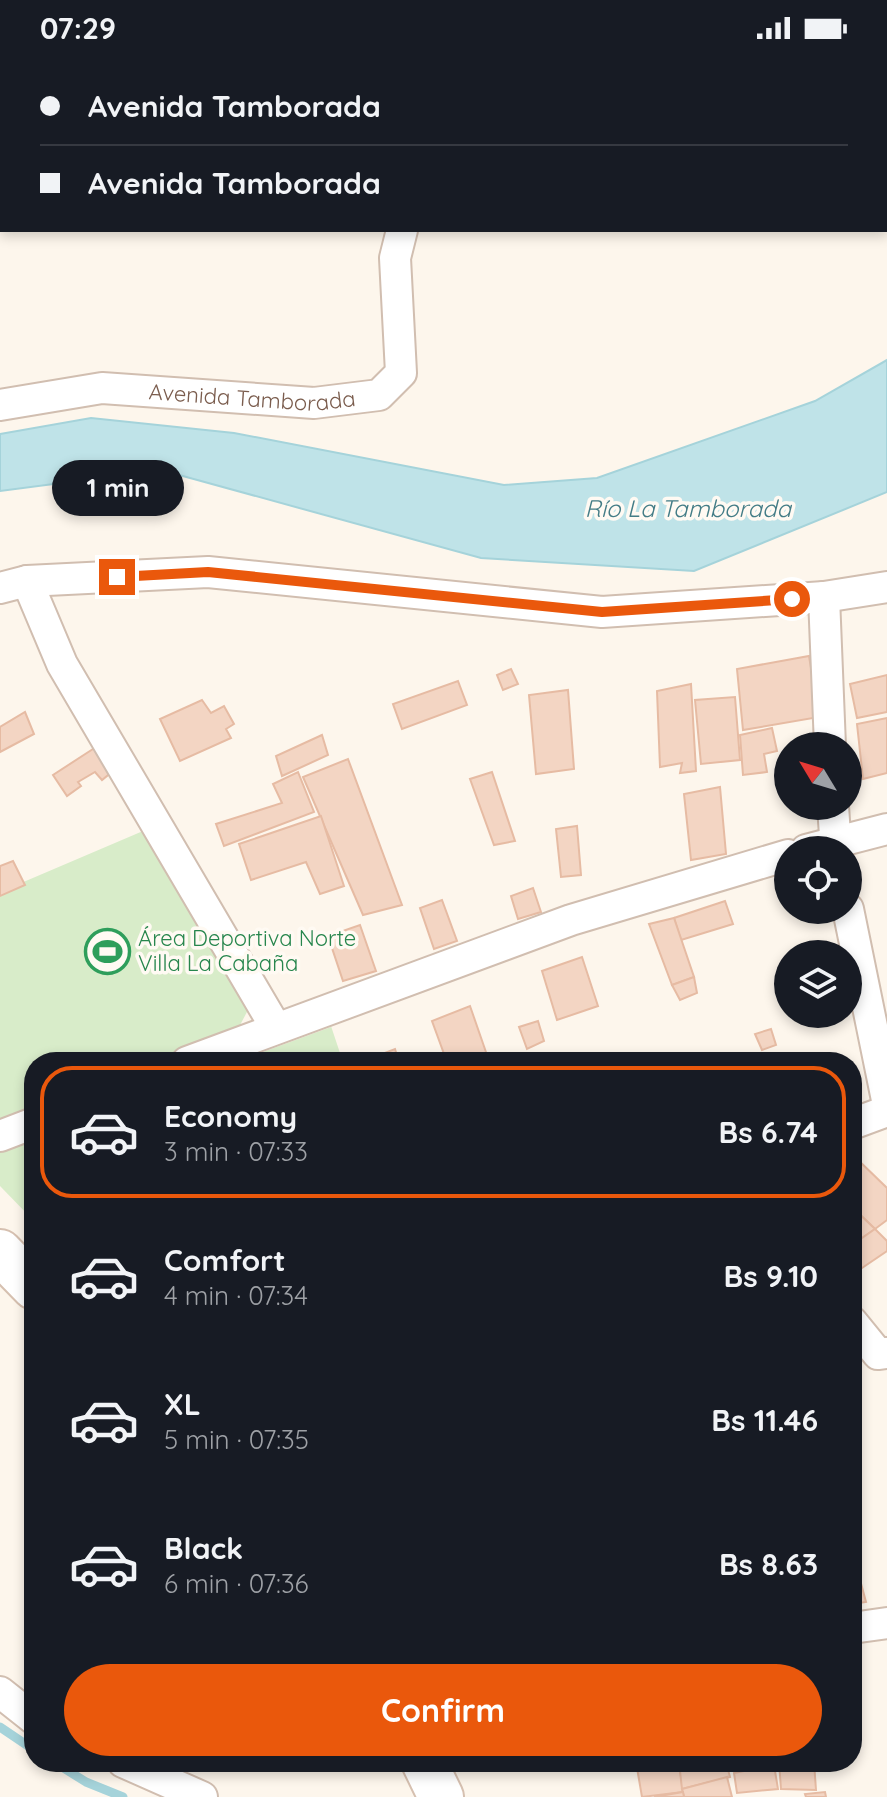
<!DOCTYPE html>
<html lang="en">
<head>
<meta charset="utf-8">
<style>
	body { margin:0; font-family:Quicksand,sans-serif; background:#242831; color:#f1f3f6; height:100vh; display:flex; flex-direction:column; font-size:30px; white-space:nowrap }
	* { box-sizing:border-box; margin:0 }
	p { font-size:26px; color:#9ea1a6 }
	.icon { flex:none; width:44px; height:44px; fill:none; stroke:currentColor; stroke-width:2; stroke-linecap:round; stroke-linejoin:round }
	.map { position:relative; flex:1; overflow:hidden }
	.details { position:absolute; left:24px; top:996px; width:838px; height:720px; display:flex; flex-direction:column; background:#171b24; border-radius:32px; box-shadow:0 4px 12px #0003 }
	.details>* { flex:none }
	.top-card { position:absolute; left:0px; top:0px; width:888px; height:176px; box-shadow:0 4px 12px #0003; display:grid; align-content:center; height:176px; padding:0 40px; background:#171b24 }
	.needle { width:52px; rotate:308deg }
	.fabs { position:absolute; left:774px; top:676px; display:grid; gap:16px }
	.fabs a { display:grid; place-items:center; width:88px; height:88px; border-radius:50%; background:#171b24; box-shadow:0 4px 12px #0003; font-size:40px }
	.end { position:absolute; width:36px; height:36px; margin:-18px; border:10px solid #ea580c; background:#fff; box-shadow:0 0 0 4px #fff }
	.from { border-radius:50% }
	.bubble { position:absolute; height:56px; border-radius:28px; background:#171b24; box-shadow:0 4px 12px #0003; font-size:26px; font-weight:700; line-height:56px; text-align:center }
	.top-card b { display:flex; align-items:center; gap:28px; height:76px; font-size:30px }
	.top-card b+b { border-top:2px solid #363941 }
	.top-card i { width:20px; height:20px; background:#f1f3f6 }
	ul { padding:14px 0 0; list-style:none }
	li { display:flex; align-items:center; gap:24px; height:132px; margin:0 16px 12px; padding:0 24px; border:4px solid transparent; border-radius:32px }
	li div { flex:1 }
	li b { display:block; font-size:30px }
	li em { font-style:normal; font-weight:700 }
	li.on { border-color:#ea580c }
	li>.icon { width:72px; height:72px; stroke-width:1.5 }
	.cta { display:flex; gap:16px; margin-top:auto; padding:16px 40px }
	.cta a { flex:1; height:92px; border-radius:48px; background:#ea580c; color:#fff; font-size:32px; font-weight:700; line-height:92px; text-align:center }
	.status { display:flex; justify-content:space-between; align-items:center; height:56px; padding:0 40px; background:#171b24; direction:ltr }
	.status svg { height:22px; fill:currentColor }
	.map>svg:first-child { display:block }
</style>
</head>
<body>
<div class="status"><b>07:29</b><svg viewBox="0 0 49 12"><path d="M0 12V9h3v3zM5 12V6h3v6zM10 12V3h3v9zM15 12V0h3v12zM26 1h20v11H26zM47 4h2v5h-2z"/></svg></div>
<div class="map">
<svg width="887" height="1741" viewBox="0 0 887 1741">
	<rect width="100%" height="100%" fill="#fdf6ec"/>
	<!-- green -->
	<g fill="#d8ecc9">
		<polygon points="143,775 248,954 239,971 148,1006 34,1006 34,1050 0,1063 0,836"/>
		<polygon points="331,970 343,1006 236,1006 331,971"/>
		<polygon points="34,1081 34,1165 0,1130 0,1096"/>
	</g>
	<!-- water -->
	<polygon fill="#bfe3e8" stroke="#a5d3da" stroke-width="2" points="887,304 887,436 694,515 481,502 161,414 0,435 0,378 91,362 234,377 504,429 597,422 815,345"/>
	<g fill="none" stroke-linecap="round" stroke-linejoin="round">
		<!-- stream -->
		<g stroke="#a5d3da" stroke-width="9">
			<polyline points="0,1671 34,1694"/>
			<polyline points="54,1706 86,1726 123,1741"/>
		</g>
	</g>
	<!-- building -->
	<g fill="#f3d5c3" stroke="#e6bba3" stroke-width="2">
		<polygon points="809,600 819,661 743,674 737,613"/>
		<polygon points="511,613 518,628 503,634 497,619"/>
		<polygon points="887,619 887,656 857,662 850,628"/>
		<polygon points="458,625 467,649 402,673 393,648"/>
		<polygon points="691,628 696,715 680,717 682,707 660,711 657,635"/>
		<polygon points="568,634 574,713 536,718 529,639"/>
		<polygon points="735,641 740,704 701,708 695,644"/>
		<polygon points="202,644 211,657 224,650 234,668 226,673 231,682 180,705 160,663"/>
		<polygon points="25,656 34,678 0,696 0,671"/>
		<polygon points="887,662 887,717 863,723 857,668"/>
		<polygon points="772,672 777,695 764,698 767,716 743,719 740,679"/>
		<polygon points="322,679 328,699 282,720 276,700"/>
		<polygon points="96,691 113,715 102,724 95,716 78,726 81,730 67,740 53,719"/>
		<polygon points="348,703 402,849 363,859 303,721"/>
		<polygon points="298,716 314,756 224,790 216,768 282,747 273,728"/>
		<polygon points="492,716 515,785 494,789 470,723"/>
		<polygon points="720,731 726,798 691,804 684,738"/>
		<polygon points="321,760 344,830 320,838 306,806 251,824 239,788"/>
		<polygon points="577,770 581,819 561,821 556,773"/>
		<polygon points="13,805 25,829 0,840 0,810"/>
		<polygon points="533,832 541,856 518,863 511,840"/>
		<polygon points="442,844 457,885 434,893 420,852"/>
		<polygon points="725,845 733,868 681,884 674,862"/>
		<polygon points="674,862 694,921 672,929 649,868"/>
		<polygon points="360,869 376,915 343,925 328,880"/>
		<polygon points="582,901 598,950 557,964 542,915"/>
		<polygon points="694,921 697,937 680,944 672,929"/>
		<polygon points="470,950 487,999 465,1006 447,1006 432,965"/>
		<polygon points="538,965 544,985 527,993 519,971"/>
		<polygon points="771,973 776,989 762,994 755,978"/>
		<polygon points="395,993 399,1006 376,1006 374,1001"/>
		<polygon points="854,1100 887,1132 887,1164 875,1173 852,1151"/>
		<polygon points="852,1151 875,1173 852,1189"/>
		<polygon points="875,1173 887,1185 887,1195 862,1212 852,1201 852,1189"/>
		<polygon points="852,1494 866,1546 852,1548"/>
		<polygon points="636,1706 679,1706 683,1736 642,1741"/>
		<polygon points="679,1706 726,1706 730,1721 682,1733"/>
		<polygon points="779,1706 814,1706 816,1734 781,1733"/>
		<polygon points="774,1709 778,1733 737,1737 734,1717"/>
		<polygon points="727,1721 732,1741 684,1741 682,1733"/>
		<polygon points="683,1736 684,1741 654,1741"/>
		<polygon points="825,1736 826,1741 806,1741 805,1738"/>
	</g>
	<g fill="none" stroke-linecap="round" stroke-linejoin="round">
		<defs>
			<g id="street">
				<path id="s1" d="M0,349L102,332L314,347L379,339L401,317L395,202L402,174"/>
				<polyline points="27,525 62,608 276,972"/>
				<polyline points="0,532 27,525 208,516 602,556 824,541 887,531"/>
				<polyline points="824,541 830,690"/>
				<polyline points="833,750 836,794"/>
				<polyline points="806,794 887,773"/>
				<polyline points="848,853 887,1044"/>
				<polyline points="187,1006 571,864 788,799"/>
				<polyline points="852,1068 887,1055"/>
				<polyline points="0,1080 34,1067"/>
				<polyline points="852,1266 878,1298 887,1297"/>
				<polyline points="852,1572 887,1567"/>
				<polyline points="0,1636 34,1663"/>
				<polyline points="123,1706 202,1741"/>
			</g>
			<g id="secondary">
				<polyline points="0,1196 34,1231"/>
				<polyline points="424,1706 441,1741"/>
			</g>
		</defs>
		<!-- street casing -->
		<use href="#street" stroke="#d1beb0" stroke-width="34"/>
		<!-- secondary casing -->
		<use href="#secondary" stroke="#d6c0b0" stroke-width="48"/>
		<!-- street -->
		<use href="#street" stroke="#fff" stroke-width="30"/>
		<!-- secondary -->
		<use href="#secondary" stroke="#fff" stroke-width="44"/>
	</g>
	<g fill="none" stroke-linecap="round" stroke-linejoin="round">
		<!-- route -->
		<polyline stroke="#ea580c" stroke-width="10" points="117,521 208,516 602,556 792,543"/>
	</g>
	<!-- icons -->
	<defs>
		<symbol id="stadium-ring" viewBox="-11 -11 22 22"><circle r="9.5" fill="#fffaf3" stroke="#2e9e5b" stroke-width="1.5"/><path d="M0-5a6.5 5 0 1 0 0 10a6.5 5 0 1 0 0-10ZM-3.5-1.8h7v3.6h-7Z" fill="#2e9e5b"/></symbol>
	</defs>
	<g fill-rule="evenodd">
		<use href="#stadium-ring" x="82" y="870" width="51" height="51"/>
	</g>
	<g text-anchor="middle" stroke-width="7" stroke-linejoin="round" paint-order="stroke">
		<!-- street labels -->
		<g font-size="22" fill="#7a5c4d" stroke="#fffaf3">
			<text dy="8" stroke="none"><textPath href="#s1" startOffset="254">Avenida Tamborada</textPath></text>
		</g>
		<!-- leisure labels -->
		<g font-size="22" fill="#27864d" stroke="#fffaf3" text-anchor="start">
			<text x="138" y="890">Área Deportiva Norte<tspan x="138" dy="25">Villa La Cabaña</tspan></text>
		</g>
		<!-- water labels -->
		<g font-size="24" font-style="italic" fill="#437c86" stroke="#fffaf3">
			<text x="688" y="461">Río La Tamborada</text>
		</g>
	</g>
</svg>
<div class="fabs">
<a><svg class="needle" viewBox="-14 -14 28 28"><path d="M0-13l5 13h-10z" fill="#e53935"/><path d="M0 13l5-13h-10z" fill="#9ea1a6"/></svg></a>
<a><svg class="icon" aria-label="locate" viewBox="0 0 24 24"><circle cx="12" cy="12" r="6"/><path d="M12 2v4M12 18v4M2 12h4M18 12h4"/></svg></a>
<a><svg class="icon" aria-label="layers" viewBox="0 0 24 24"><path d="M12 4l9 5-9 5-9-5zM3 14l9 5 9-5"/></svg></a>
</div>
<i class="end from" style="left:792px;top:543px"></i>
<i class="end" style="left:117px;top:521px"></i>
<div class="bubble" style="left:52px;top:404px;width:132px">1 min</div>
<div class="top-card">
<b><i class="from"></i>Avenida Tamborada</b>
<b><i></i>Avenida Tamborada</b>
</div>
<section class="details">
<ul>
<li class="on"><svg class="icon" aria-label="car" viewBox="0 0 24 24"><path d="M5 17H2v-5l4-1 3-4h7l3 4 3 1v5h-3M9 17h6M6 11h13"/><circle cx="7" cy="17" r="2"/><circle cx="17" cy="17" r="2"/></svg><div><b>Economy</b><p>3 min · 07:33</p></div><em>Bs 6.74</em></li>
<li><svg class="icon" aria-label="car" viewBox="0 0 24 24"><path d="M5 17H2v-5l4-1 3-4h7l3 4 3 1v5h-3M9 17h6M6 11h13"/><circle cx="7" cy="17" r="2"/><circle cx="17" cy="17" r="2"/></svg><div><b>Comfort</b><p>4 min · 07:34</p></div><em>Bs 9.10</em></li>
<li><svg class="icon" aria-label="car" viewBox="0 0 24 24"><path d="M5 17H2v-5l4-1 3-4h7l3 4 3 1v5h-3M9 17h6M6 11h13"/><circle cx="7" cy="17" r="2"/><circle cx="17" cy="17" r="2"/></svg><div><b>XL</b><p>5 min · 07:35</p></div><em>Bs 11.46</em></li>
<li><svg class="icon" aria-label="car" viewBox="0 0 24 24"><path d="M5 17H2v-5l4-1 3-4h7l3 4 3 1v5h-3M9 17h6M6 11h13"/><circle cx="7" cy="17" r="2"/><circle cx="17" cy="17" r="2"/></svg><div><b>Black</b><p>6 min · 07:36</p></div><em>Bs 8.63</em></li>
</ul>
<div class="cta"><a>Confirm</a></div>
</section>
</div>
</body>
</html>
